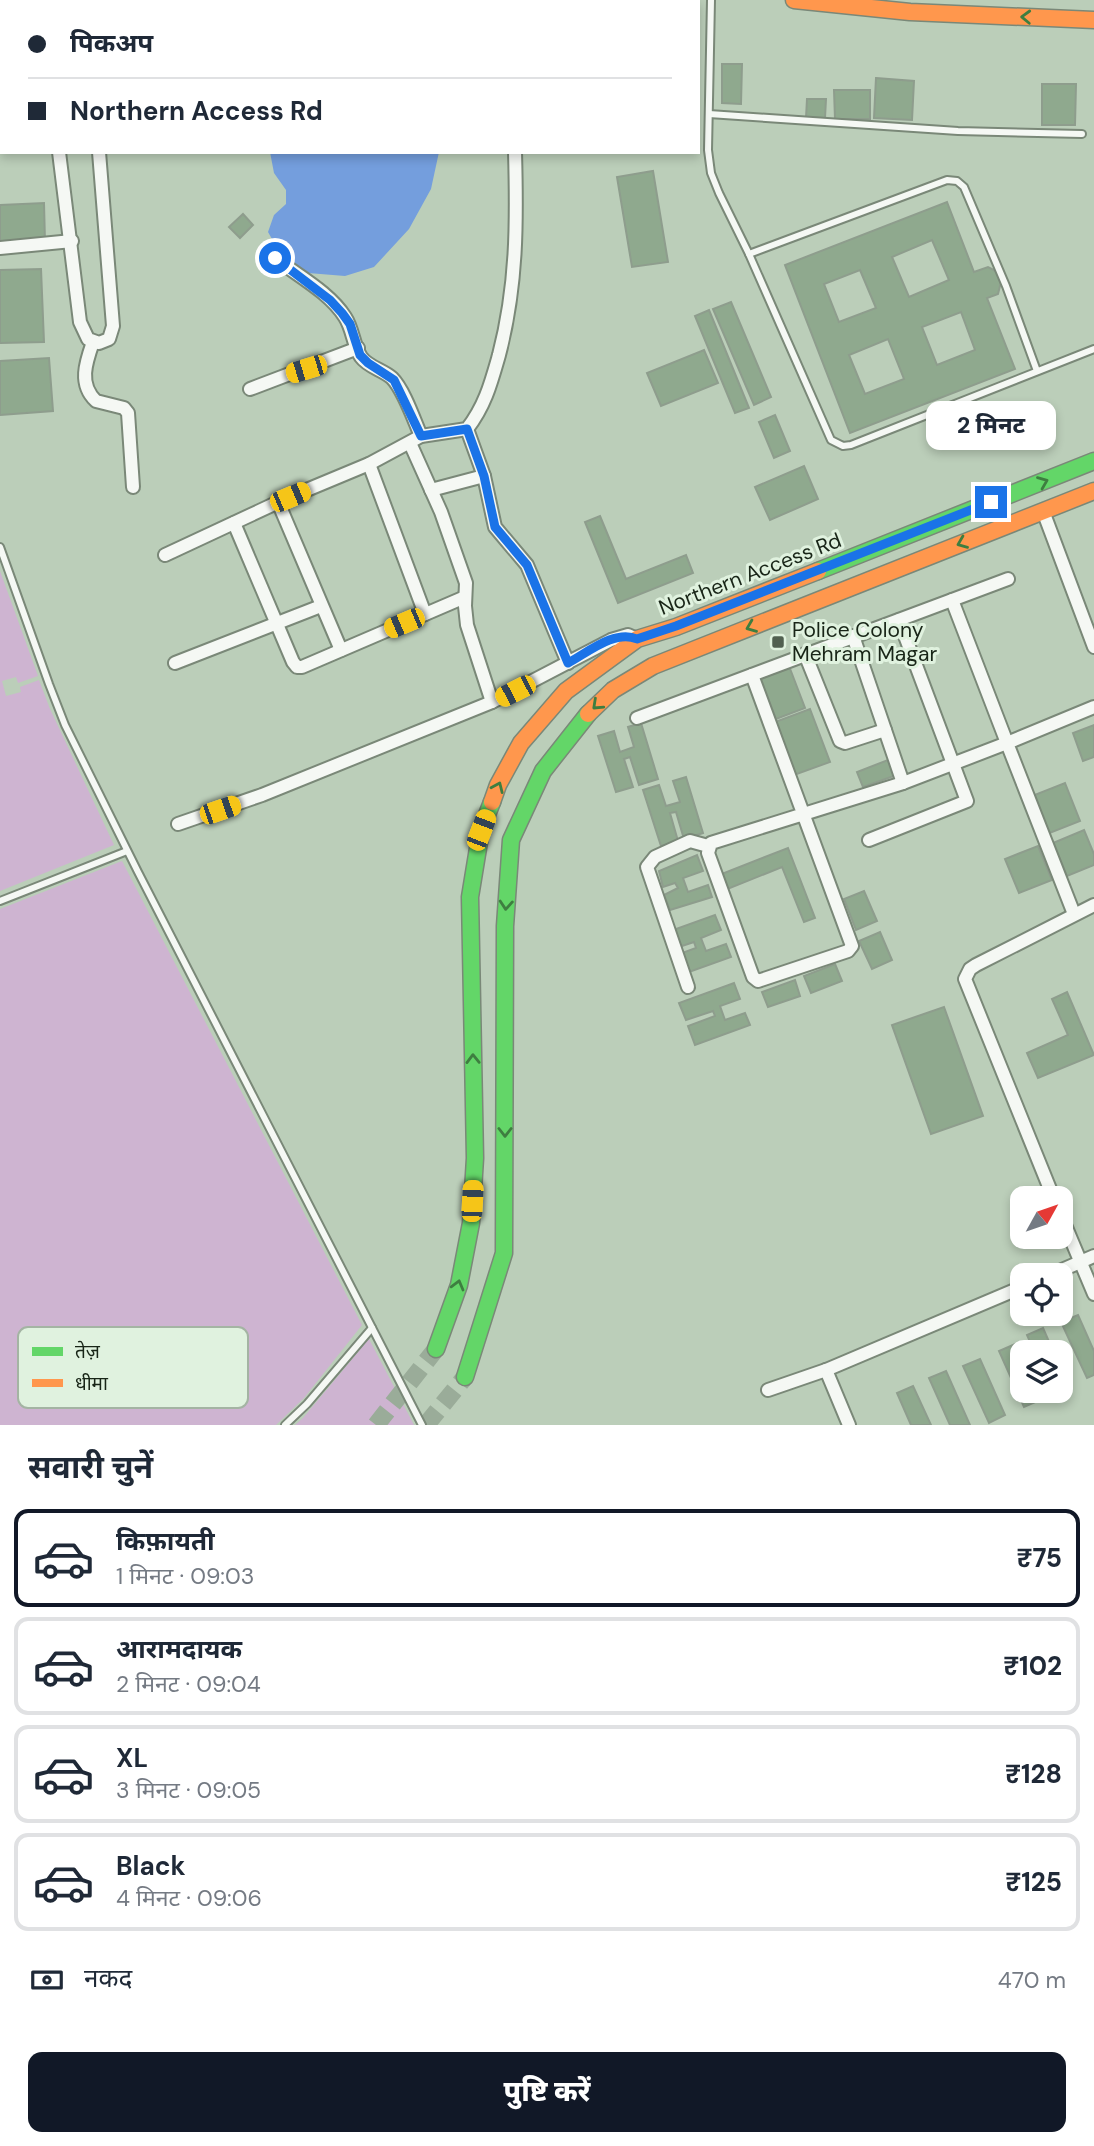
<!DOCTYPE html>
<html lang="hi">
<head>
<meta charset="utf-8">
<style>
	body { margin:0; font-family:"DM Sans","Noto Sans Devanagari",sans-serif; background:#f2f2f3; color:#1f2937; height:100vh; display:flex; flex-direction:column; font-size:26px; white-space:nowrap }
	* { box-sizing:border-box; margin:0 }
	p { font-size:23px; color:#747a83 }
	.icon { flex:none; width:38px; height:38px; fill:none; stroke:currentColor; stroke-width:2; stroke-linecap:round; stroke-linejoin:round }
	.map { position:relative; height:1425px; overflow:hidden }
	.drawer { display:flex; flex-direction:column; background:#fff; flex:1 }
	.drawer>* { flex:none }
	.top-card { position:absolute; left:0px; top:0px; width:700px; height:154px; box-shadow:0 4px 10px #0003; display:grid; align-content:center; height:154px; padding:0 28px; background:#fff }
	.needle { width:46px; rotate:50deg }
	.fabs { position:absolute; left:1010px; top:1186px; display:grid; gap:14px }
	.fabs a { display:grid; place-items:center; width:63px; height:63px; border-radius:14px; background:#fff; box-shadow:0 4px 10px #0003; font-size:35px }
	.end { position:absolute; width:32px; height:32px; margin:-16px; border:9px solid #1a73e8; background:#fff; box-shadow:0 0 0 4px #fff }
	.from { border-radius:50% }
	.bubble { position:absolute; height:49px; border-radius:14px; background:#fff; box-shadow:0 4px 10px #0003; font-size:23px; font-weight:800; line-height:49px; text-align:center }
	.car { position:absolute; width:21px; height:42px; margin:-21px -10px; border-radius:9px; box-shadow:0 0 5px 2px #0007; background:linear-gradient(#f5c518 24%,#345 0 40%,#f5c518 0 76%,#345 0 86%,#f5c518 0) }
	.top-card b { display:flex; align-items:center; gap:24px; height:66px; font-size:26px }
	.top-card b+b { border-top:2px solid #e0e1e3 }
	.top-card i { width:18px; height:18px; background:#1f2937 }
	ul { padding:0; list-style:none }
	li { display:flex; align-items:center; gap:21px; height:98px; margin:0 14px 10px; padding:0 14px; border:4px solid #e0e1e3; border-radius:14px }
	li div { flex:1 }
	li b { display:block; font-size:26px }
	li em { font-style:normal; font-weight:800 }
	li.active { border-color:#111827 }
	li>.icon { width:63px; height:63px; stroke-width:1.5 }
	h2 { padding:0 28px; font-size:32px; line-height:84px }
	.pay { display:flex; align-items:center; gap:18px; height:77px; padding:0 28px; font-size:26px }
	.pay p { margin-inline-start:auto }
	.cta { display:flex; gap:14px; margin-top:auto; padding:14px 28px }
	.cta a { flex:1; height:80px; border-radius:14px; background:#111827; color:#fff; font-size:28px; font-weight:800; line-height:80px; text-align:center }
	.map>svg:first-child { display:block }
</style>
</head>
<body>
<div class="map">
<svg width="1094" height="1425" viewBox="0 0 1094 1425">
	<rect width="100%" height="100%" fill="#bbceb9"/>
	<!-- green -->
	<g fill="#ceb4d1">
		<polygon points="0,571 38,676 18,683 16,677 2,681 6,696 21,692 20,687 39,680 50,709 114,845 0,891"/>
		<polygon points="122,861 362,1325 304,1398 276,1425 0,1425 0,909"/>
		<polygon points="369,1339 414,1425 295,1425 303,1418"/>
	</g>
	<!-- water -->
	<polygon fill="#749edd" points="270,152 439,152 431,189 409,229 374,267 345,276 308,273 284,260 268,232 274,215 286,204 286,190 274,173"/>
	<!-- building -->
	<g fill="#8fa98e" stroke="#8e9d8d" stroke-width="2" fill-rule="evenodd">
		<polygon points="722,64 742,64 741,104 722,103"/>
		<polygon points="876,78 914,81 912,120 874,118"/>
		<polygon points="1042,84 1076,84 1075,125 1042,125"/>
		<polygon points="834,90 870,90 870,119 835,119"/>
		<polygon points="807,99 826,99 825,118 806,118"/>
		<polygon points="653,171 668,262 632,267 617,177"/>
		<path d="M947,202L974,272L988,267L998,272L1001,282L998,294L987,298L1015,369L850,433L785,265ZM932,240L949,280L909,297L892,257ZM860,270L876,308L839,322L824,284ZM961,312L975,350L937,365L922,327ZM888,339L904,379L865,394L849,355Z"/>
		<polygon points="44,203 45,242 0,244 0,205"/>
		<polygon points="243,214 253,225 240,238 229,227"/>
		<polygon points="41,269 44,342 0,343 0,270"/>
		<polygon points="731,302 771,397 754,405 713,309"/>
		<polygon points="709,310 749,408 735,413 695,316"/>
		<polygon points="704,350 718,383 661,406 647,373"/>
		<polygon points="49,358 53,411 0,415 0,361"/>
		<polygon points="775,415 790,451 774,458 759,422"/>
		<polygon points="804,466 818,499 770,520 755,487"/>
		<polygon points="600,516 626,579 686,555 693,573 618,603 585,522"/>
		<polygon points="789,666 805,708 776,719 760,678"/>
		<polygon points="810,709 830,762 794,775 775,722"/>
		<polygon points="641,723 658,779 639,785 630,757 624,759 633,787 616,792 598,736 614,731 620,752 634,747 628,727"/>
		<polygon points="1094,725 1094,757 1083,761 1073,733"/>
		<polygon points="888,760 894,776 863,787 857,772"/>
		<polygon points="686,777 703,833 684,839 676,812 670,813 678,841 661,846 643,790 659,785 666,806 680,802 673,781"/>
		<polygon points="1065,783 1080,821 1047,834 1032,796"/>
		<polygon points="1084,830 1094,854 1094,865 1067,876 1053,843"/>
		<polygon points="1038,846 1052,880 1019,893 1005,859"/>
		<polygon points="788,848 815,918 804,922 782,867 725,890 719,875"/>
		<polygon points="697,855 703,871 683,878 688,892 708,885 712,897 670,910 664,895 678,888 675,883 663,887 659,871"/>
		<polygon points="864,891 877,921 856,930 844,899"/>
		<polygon points="715,915 721,930 701,938 706,951 726,944 731,957 689,972 682,953 696,948 694,942 679,947 673,930"/>
		<polygon points="880,932 892,960 872,969 859,941"/>
		<polygon points="835,964 842,981 811,993 804,976"/>
		<polygon points="795,980 800,996 768,1007 762,992"/>
		<polygon points="734,983 740,999 720,1006 725,1020 745,1013 750,1025 695,1045 688,1026 715,1016 713,1011 686,1020 679,1003"/>
		<polygon points="1067,992 1094,1055 1038,1078 1027,1053 1068,1035 1052,999"/>
		<polygon points="944,1007 983,1116 931,1134 892,1025"/>
		<polygon points="1078,1315 1094,1351 1094,1375 1087,1378 1061,1322"/>
		<polygon points="1043,1328 1054,1353 1035,1353 1027,1335"/>
		<polygon points="1015,1344 1022,1359 1022,1391 1036,1391 1040,1400 1024,1407 999,1351"/>
		<polygon points="980,1359 1005,1415 989,1423 963,1366"/>
		<polygon points="946,1371 970,1425 950,1425 929,1378"/>
		<polygon points="913,1386 931,1425 911,1425 897,1393"/>
	</g>
	<g fill="none" stroke-linecap="round" stroke-linejoin="round">
		<!-- secondary-tunnel -->
		<g stroke="#9aac99" stroke-width="18" stroke-dasharray="18 9" stroke-linecap="butt">
			<polyline points="376,1425 436,1349"/>
			<polyline points="426,1425 465,1377"/>
		</g>
		<defs>
			<g id="lane">
				<polyline points="711,0 708,150 711,173 719,193 749,254 831,440 843,446 851,445 1094,349"/>
				<polyline points="709,114 958,131 1082,134"/>
				<polyline points="749,254 947,180 957,181 964,187 1006,286 1037,371"/>
				<polyline points="0,547 49,684 65,725 138,872 422,1425"/>
				<polyline points="0,901 127,851"/>
				<polyline points="285,1425 307,1404 372,1328"/>
			</g>
			<g id="street">
				<polyline points="82,0 83,2"/>
				<polyline points="515,2 516,0"/>
				<polyline points="0,47 2,47"/>
				<polyline points="59,152 80,322 88,339 99,343 109,339 113,326 99,152"/>
				<polyline points="0,248 72,241"/>
				<path d="M275,258C298,276 329,292 345,317C353,329 353,345 361,357C368,367 383,370 392,378C404,390 414,420 421,436"/>
				<path d="M93,342C86,362 78,384 96,401L124,408L128,413L133,487"/>
				<polyline points="250,389 358,348"/>
				<polyline points="467,429 484,476 495,527 527,565 568,663"/>
				<polyline points="410,443 441,512 466,583 465,606 467,625 492,702"/>
				<polyline points="369,464 425,614"/>
				<polyline points="431,490 484,476"/>
				<polyline points="278,502 341,650"/>
				<polyline points="1043,511 1094,647"/>
				<polyline points="234,523 293,662 297,667 302,667 465,597"/>
				<path d="M165,555L285,499L369,464L421,436L467,429C485,406 491,383 499,355C517,286 517,223 515,152"/>
				<polyline points="853,636 903,783"/>
				<polyline points="805,654 840,741 845,743 885,730"/>
				<polyline points="175,663 321,606"/>
				<polyline points="752,675 852,946 848,951 758,981 753,977 708,853 711,843 903,783 1007,743 952,600"/>
				<polyline points="637,718 1008,579"/>
				<polyline points="178,824 262,795 492,702 611,640 628,635 637,639"/>
				<polyline points="869,840 967,801 899,620"/>
				<polyline points="1074,914 1007,743 1094,707"/>
				<polyline points="688,987 647,867 655,857 690,841 708,846"/>
				<polyline points="1054,1199 965,979 970,969 976,965 1094,905"/>
				<polyline points="1060,1213 1094,1294"/>
				<polyline points="1048,1276 1094,1256"/>
				<polyline points="826,1370 849,1425"/>
				<polyline points="768,1390 826,1370 1022,1287"/>
			</g>
			<g id="fast">
				<polyline points="818,571 1094,461"/>
				<polyline points="436,1349 459,1285 471,1223 475,1158 470,897 481,830 492,802"/>
				<polyline points="465,1377 504,1253 505,926 511,840 543,771 588,714"/>
			</g>
			<g id="slow">
				<polyline points="794,0 910,12 1094,20"/>
				<polyline points="588,714 613,690 653,666 1094,491"/>
				<polyline points="492,802 498,785 521,743 566,691 637,639 676,627 818,571"/>
			</g>
		</defs>
		<!-- lane casing -->
		<use href="#lane" stroke="#7a8878" stroke-width="10"/>
		<!-- street casing -->
		<use href="#street" stroke="#7a8878" stroke-width="16"/>
		<!-- fast casing -->
		<use href="#fast" stroke="#7a8878" stroke-width="19"/>
		<!-- slow casing -->
		<use href="#slow" stroke="#7a8878" stroke-width="19"/>
		<!-- lane -->
		<use href="#lane" stroke="#f5f8f4" stroke-width="6"/>
		<!-- street -->
		<use href="#street" stroke="#f5f8f4" stroke-width="12"/>
		<!-- fast -->
		<use href="#fast" stroke="#63d668" stroke-width="16"/>
		<!-- slow -->
		<use href="#slow" stroke="#ff974d" stroke-width="16"/>
	</g>
	<!-- one-way arrows -->
	<defs><path id="oneway-chevron" d="M-2-3.5L2.5 0L-2 3.5" fill="none" stroke-width="1.6" stroke-linecap="round" stroke-linejoin="round" transform="scale(1.75)"/></defs>
	<g stroke="#3e7e40">
		<use href="#oneway-chevron" transform="translate(1026 17) rotate(-178)"/>
		<use href="#oneway-chevron" transform="translate(1043 482) rotate(-22)"/>
		<use href="#oneway-chevron" transform="translate(962 543) rotate(158)"/>
		<use href="#oneway-chevron" transform="translate(751 627) rotate(158)"/>
		<use href="#oneway-chevron" transform="translate(597 705) rotate(137)"/>
		<use href="#oneway-chevron" transform="translate(498 787) rotate(-66)"/>
		<use href="#oneway-chevron" transform="translate(506 905) rotate(94)"/>
		<use href="#oneway-chevron" transform="translate(473 1059) rotate(-91)"/>
		<use href="#oneway-chevron" transform="translate(505 1132) rotate(90)"/>
		<use href="#oneway-chevron" transform="translate(458 1285) rotate(-75)"/>
	</g>
	<g fill="none" stroke-linecap="round" stroke-linejoin="round">
		<!-- route -->
		<path stroke="#1a73e8" stroke-width="9" d="M275,258L330,300L342,313L350,324L360,355L368,363L394,380L421,436L467,429L484,476L495,527L527,565L568,663C587,653 615,629 637,639L676,626L991,502"/>
	</g>
	<!-- markers -->
	<rect fill="#516050" stroke="#e0f2df" stroke-width="2.5" x="771" y="635" width="14" height="14" rx="3.5"/>
	<g text-anchor="middle" stroke-width="6" stroke-linejoin="round" paint-order="stroke">
		<!-- street labels -->
		<g font-size="21" fill="#182517" stroke="#e0f2df">
			<text transform="translate(750 574) rotate(-21)" y="7">Northern Access Rd</text>
		</g>
		<!-- poi labels -->
		<g font-size="21" fill="#182517" stroke="#e0f2df" text-anchor="start">
			<text x="792" y="637">Police Colony<tspan x="792" dy="24">Mehram Magar</tspan></text>
		</g>
	</g>
	<!-- legend -->
	<rect x="18" y="1327" width="230" height="81" rx="10" fill="#e0f2df" stroke="#a4b4a3" stroke-width="2"/>
	<rect x="32" y="1347" width="31" height="9" fill="#63d668"/>
	<rect x="32" y="1379" width="31" height="8" fill="#ff974d"/>
	<g font-size="19" fill="#182517">
		<text x="75" y="1358">तेज़</text>
		<text x="75" y="1390">धीमा</text>
	</g>
</svg>
<div class="fabs">
<a><svg class="needle" viewBox="-14 -14 28 28"><path d="M0-13l5 13h-10z" fill="#e53935"/><path d="M0 13l5-13h-10z" fill="#747a83"/></svg></a>
<a><svg class="icon" aria-label="locate" viewBox="0 0 24 24"><circle cx="12" cy="12" r="6"/><path d="M12 2v4M12 18v4M2 12h4M18 12h4"/></svg></a>
<a><svg class="icon" aria-label="layers" viewBox="0 0 24 24"><path d="M12 4l9 5-9 5-9-5zM3 14l9 5 9-5"/></svg></a>
</div>
<i class="end from" style="left:275px;top:258px"></i>
<i class="end" style="left:991px;top:502px"></i>
<div class="bubble" style="left:926px;top:401px;width:130px">2 मिनट</div>
<i class="car" style="left:306px;top:369px;rotate:253deg"></i>
<i class="car" style="left:290px;top:497px;rotate:67deg"></i>
<i class="car" style="left:404px;top:623px;rotate:247deg"></i>
<i class="car" style="left:515px;top:691px;rotate:243deg"></i>
<i class="car" style="left:220px;top:810px;rotate:71deg"></i>
<i class="car" style="left:481px;top:830px;rotate:21deg"></i>
<i class="car" style="left:472px;top:1201px;rotate:3deg"></i>
<div class="top-card">
<b><i class="from"></i>पिकअप</b>
<b><i></i>Northern Access Rd</b>
</div>
</div>
<section class="drawer">
<h2>सवारी चुनें</h2>
<ul>
<li class="active"><svg class="icon" aria-label="car" viewBox="0 0 24 24"><path d="M5 17H2v-5l4-1 3-4h7l3 4 3 1v5h-3M9 17h6M6 11h13"/><circle cx="7" cy="17" r="2"/><circle cx="17" cy="17" r="2"/></svg><div><b>किफ़ायती</b><p>1 मिनट · 09:03</p></div><em>₹75</em></li>
<li><svg class="icon" aria-label="car" viewBox="0 0 24 24"><path d="M5 17H2v-5l4-1 3-4h7l3 4 3 1v5h-3M9 17h6M6 11h13"/><circle cx="7" cy="17" r="2"/><circle cx="17" cy="17" r="2"/></svg><div><b>आरामदायक</b><p>2 मिनट · 09:04</p></div><em>₹102</em></li>
<li><svg class="icon" aria-label="car" viewBox="0 0 24 24"><path d="M5 17H2v-5l4-1 3-4h7l3 4 3 1v5h-3M9 17h6M6 11h13"/><circle cx="7" cy="17" r="2"/><circle cx="17" cy="17" r="2"/></svg><div><b>XL</b><p>3 मिनट · 09:05</p></div><em>₹128</em></li>
<li><svg class="icon" aria-label="car" viewBox="0 0 24 24"><path d="M5 17H2v-5l4-1 3-4h7l3 4 3 1v5h-3M9 17h6M6 11h13"/><circle cx="7" cy="17" r="2"/><circle cx="17" cy="17" r="2"/></svg><div><b>Black</b><p>4 मिनट · 09:06</p></div><em>₹125</em></li>
</ul>
<div class="pay"><svg class="icon" aria-label="cash" viewBox="0 0 24 24"><path d="M3 7h18v10H3z"/><circle cx="12" cy="12" r="2"/></svg>नकद<p>470 m</p></div>
<div class="cta"><a>पुष्टि करें</a></div>
</section>
</body>
</html>
